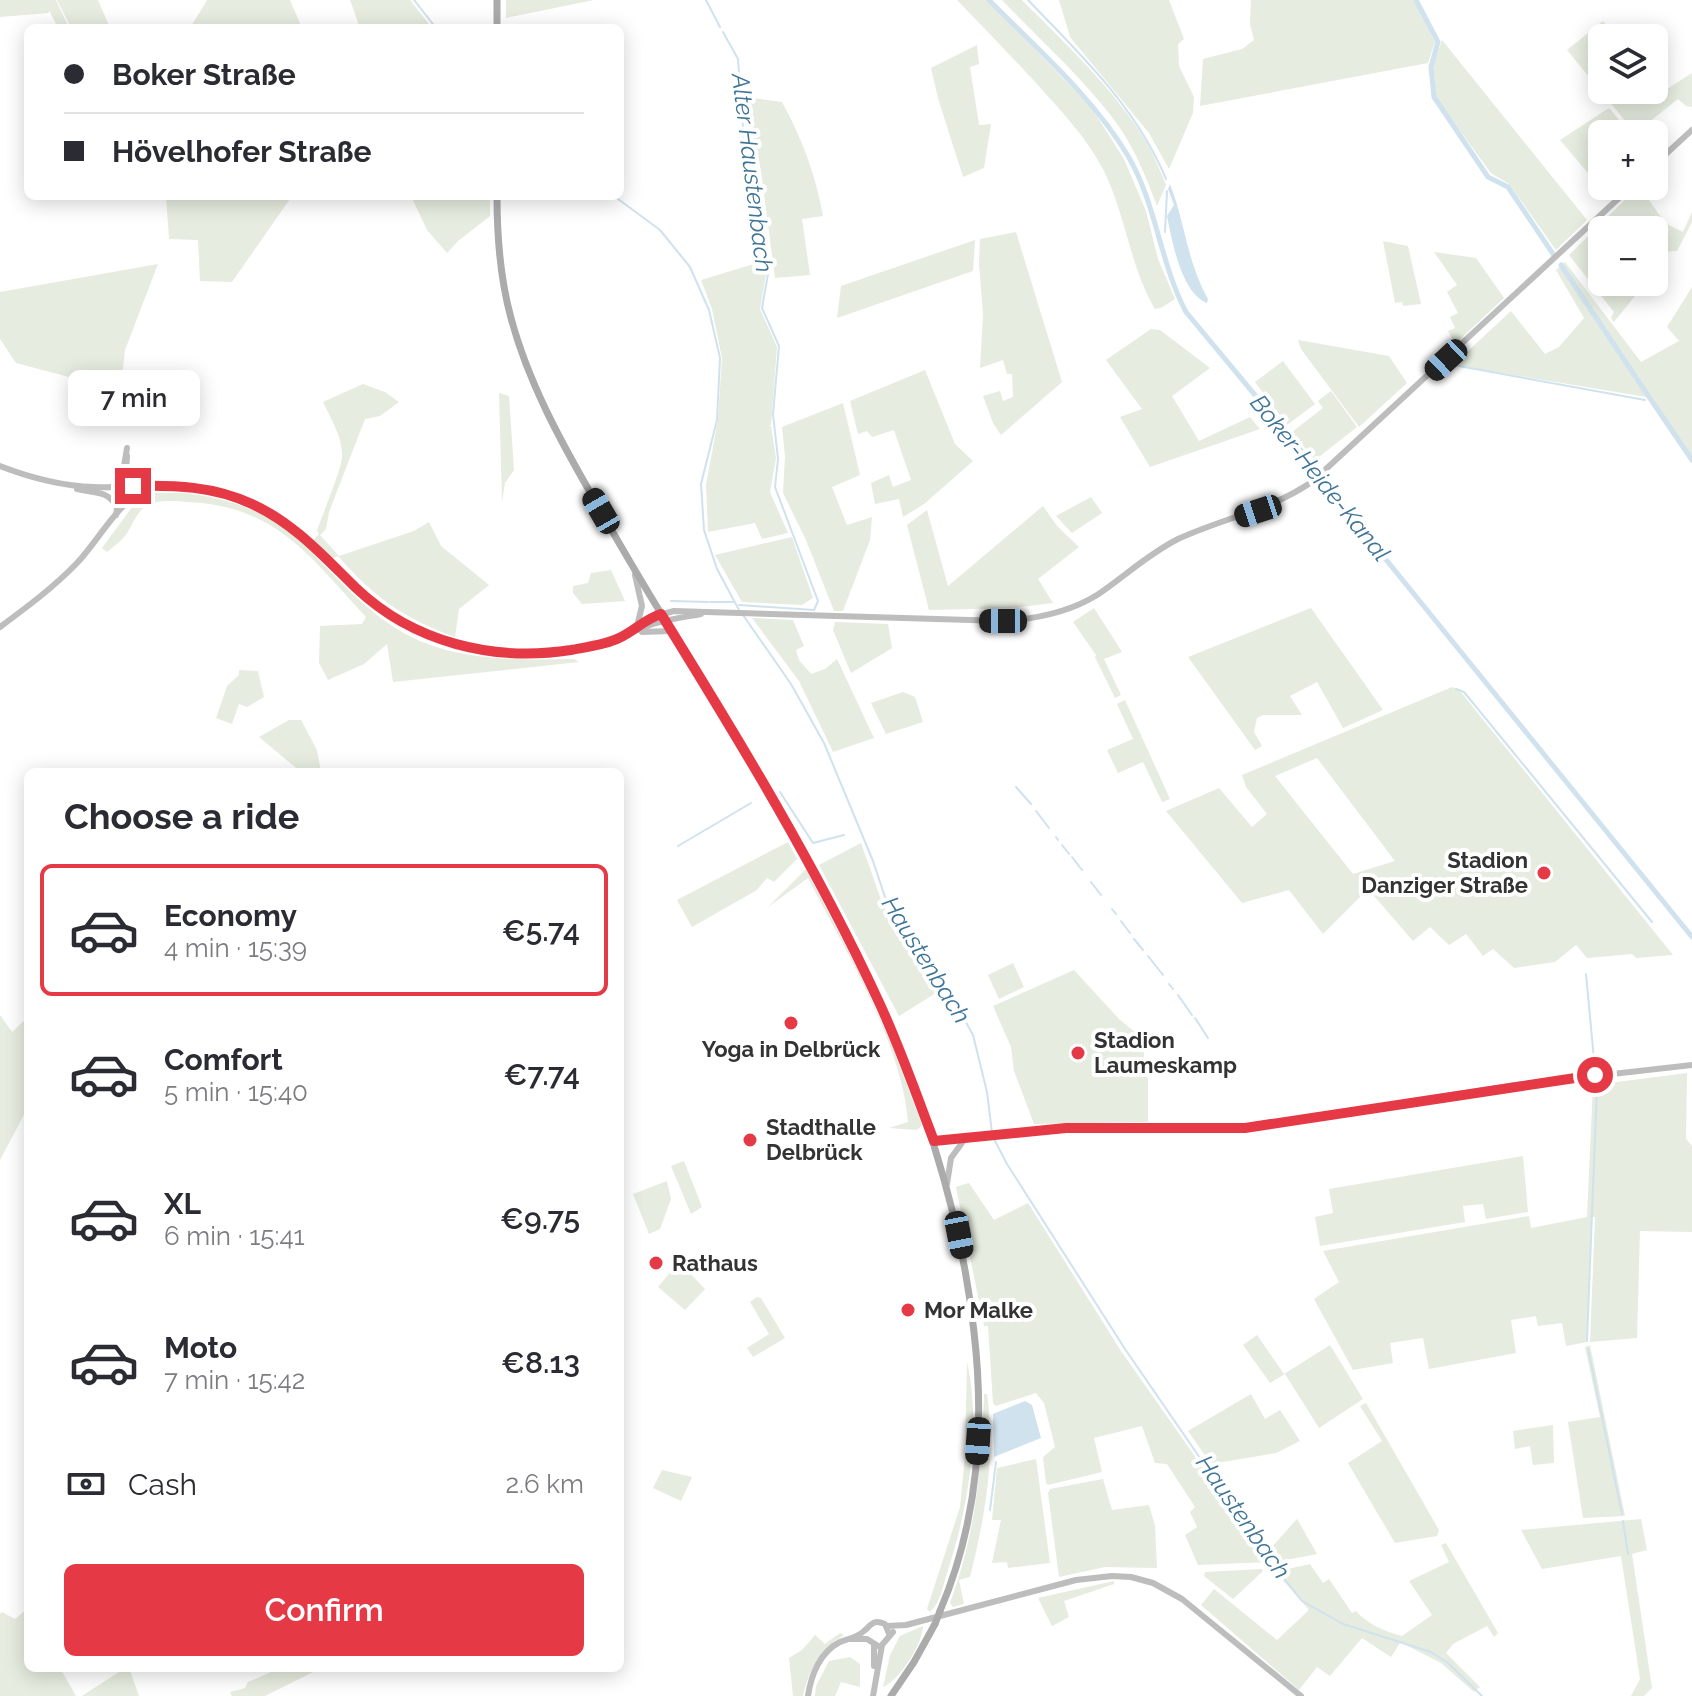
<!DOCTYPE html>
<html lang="en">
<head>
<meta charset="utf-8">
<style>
	body { margin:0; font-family:Raleway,sans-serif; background:#f7f7f7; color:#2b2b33; height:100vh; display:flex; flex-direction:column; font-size:30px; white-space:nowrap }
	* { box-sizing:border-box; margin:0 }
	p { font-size:26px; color:#7c7c81 }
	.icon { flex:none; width:44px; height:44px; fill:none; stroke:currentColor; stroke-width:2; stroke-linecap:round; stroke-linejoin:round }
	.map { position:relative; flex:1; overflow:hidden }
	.details { position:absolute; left:24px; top:768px; width:600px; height:904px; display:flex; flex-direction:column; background:#fff; border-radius:12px; box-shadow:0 4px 20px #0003 }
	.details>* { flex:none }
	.guide { position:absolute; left:24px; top:24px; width:600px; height:176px; border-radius:12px; box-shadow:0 4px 20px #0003; display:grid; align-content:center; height:176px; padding:0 40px; background:#fff }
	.controls { position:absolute; left:1588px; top:24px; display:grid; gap:16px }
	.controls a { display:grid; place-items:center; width:80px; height:80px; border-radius:12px; background:#fff; box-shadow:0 4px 20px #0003; font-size:40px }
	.end { position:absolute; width:36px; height:36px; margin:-18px; border:10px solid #e63946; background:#fff; box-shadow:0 0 0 4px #fff }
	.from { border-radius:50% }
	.bubble { position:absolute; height:56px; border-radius:12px; background:#fff; box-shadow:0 4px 20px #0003; font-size:26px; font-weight:600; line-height:56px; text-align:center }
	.car { position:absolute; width:24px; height:48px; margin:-24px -12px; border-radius:10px; box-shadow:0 0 6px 2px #0007; background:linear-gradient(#222 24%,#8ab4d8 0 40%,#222 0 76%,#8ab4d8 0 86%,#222 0) }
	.guide b { display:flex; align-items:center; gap:28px; height:76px; font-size:30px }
	.guide b+b { border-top:2px solid #e1e1e2 }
	.guide i { width:20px; height:20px; background:#2b2b33 }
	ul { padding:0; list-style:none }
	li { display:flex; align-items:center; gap:24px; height:132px; margin:0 16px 12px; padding:0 24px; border:4px solid transparent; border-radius:12px }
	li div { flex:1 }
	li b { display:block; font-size:30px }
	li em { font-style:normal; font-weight:600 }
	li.current { border-color:#e63946 }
	li>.icon { width:72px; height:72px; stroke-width:1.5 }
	h2 { padding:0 40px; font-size:36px; line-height:96px }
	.pay { display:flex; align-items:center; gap:20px; height:88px; padding:0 40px; font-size:30px }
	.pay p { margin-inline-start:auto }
	.cta { display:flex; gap:16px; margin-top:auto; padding:16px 40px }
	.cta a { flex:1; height:92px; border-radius:12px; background:#e63946; color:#fff; font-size:32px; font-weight:600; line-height:92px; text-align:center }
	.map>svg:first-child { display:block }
</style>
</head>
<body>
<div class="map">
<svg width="1692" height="1696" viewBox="0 0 1692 1696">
	<rect width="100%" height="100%" fill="#fff"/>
	<!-- green -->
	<g fill="#e6ecdf" fill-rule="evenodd">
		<polygon points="0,0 56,0 69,28 58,28 49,10 49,13 0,17"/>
		<polygon points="57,0 98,0 110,28 71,28"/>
		<polygon points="207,0 290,0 302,28 190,28"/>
		<polygon points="350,0 410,0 432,28 356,28 359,25"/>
		<polygon points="506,0 594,0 506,18"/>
		<path d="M957,0H987L1091,107L1124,159L1146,211L1158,259L1175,299L1161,308L1155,309C1130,267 1126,216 1104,171C1087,138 1062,112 1037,84C1011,56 984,28 957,0Z"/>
		<path d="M1002,0H1022C1064,42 1109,84 1142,135C1152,150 1159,168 1166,185L1157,206C1147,179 1136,152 1120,128C1087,81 1041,41 1002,0Z"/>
		<polygon points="1059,0 1169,0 1184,39 1178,44 1179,66 1194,97 1193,113 1169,169 1149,133 1070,37"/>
		<polygon points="1251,0 1414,0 1435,42 1428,63 1200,106 1203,59 1242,49 1254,40 1250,24"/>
		<polygon points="1603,21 1617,38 1602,38 1602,90 1654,90 1654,80 1664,91 1692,73 1692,107 1686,106 1678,99 1644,126 1650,134 1636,134 1567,50"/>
		<polygon points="1442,40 1587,220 1556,250 1509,184 1491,173 1436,98 1433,66"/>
		<polygon points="977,45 979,64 970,67 979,125 991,124 984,168 963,177 938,98 931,68"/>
		<path d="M746,97L782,102C802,138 816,176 823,216L802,219L810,275L775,278L761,171Z"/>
		<polygon points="1609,108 1631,134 1602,134 1602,186 1625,186 1610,199 1560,140"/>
		<polygon points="1639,186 1665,223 1683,232 1692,212 1692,222 1677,251 1661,252 1658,267 1654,272 1654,230 1602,230 1602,282 1646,282 1614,322 1611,318 1614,312 1569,255"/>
		<polygon points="166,196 292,196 232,282 200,281 198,240 169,239"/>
		<polygon points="411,196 490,196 490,216 458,241 447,253 427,230"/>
		<polygon points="1016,232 1062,382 1001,435 993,423 983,396 1000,391 1003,401 1013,397 1012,374 1007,374 1003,360 980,368 983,315 979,263 980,239"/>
		<polygon points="975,240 973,271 837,318 841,286"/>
		<polygon points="1383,241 1408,246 1421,304 1403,306 1402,302 1395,303"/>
		<polygon points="1434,252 1476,258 1504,298 1455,344 1448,331 1455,328 1450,317 1458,313 1447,292 1457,285"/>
		<polygon points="764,261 766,275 760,309 777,347 771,425 768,426 771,426 776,458 770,492 788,533 762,539 755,523 708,532 706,485 718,420 722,358 712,309 701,280"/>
		<polygon points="1565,262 1641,362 1679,341 1667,327 1692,287 1692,457 1652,398 1453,365 1511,311 1545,354 1559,347 1584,318 1556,270"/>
		<polygon points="158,264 125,350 121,386 80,380 16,363 0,339 0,292"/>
		<polygon points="1151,329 1160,330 1210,368 1172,396 1199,441 1250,417 1260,429 1150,467 1120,417 1142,409 1106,360"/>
		<polygon points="1298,340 1389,356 1407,383 1359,427 1301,349"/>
		<polygon points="1283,361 1315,404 1287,425 1255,382"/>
		<polygon points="925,370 955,444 973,461 924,504 903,517 899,499 875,504 871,483 889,475 893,487 911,480 894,430 872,437 867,431 858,434 850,401"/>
		<path d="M363,384L385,392L399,402L380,416L365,419L329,512L326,529L320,535L339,556L414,531L429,522L441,546L489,585L459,609L455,637C403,618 375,598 338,556L332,559L313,540L319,534L317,531C321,518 342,468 342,457C343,438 331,419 323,402Z"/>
		<polygon points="1331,391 1357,427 1315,460 1292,432 1323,408 1318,401"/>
		<polygon points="499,393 509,396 514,470 505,483 502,502"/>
		<polygon points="843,403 860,475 832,487 847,525 872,517 870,540 843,611 834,611 806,540 783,493 785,456 782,427"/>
		<path d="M184,493C220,497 257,507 287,530C323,559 351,599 391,625C445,662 511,660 574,659L579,662L393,682L387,644L364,664L328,680L319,663L320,626L362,624L366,617C310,557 277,506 188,502C174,501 158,499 146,506C136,512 132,527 125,536C120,542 113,547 107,552L102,548L138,499L146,493Z"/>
		<polygon points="1091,497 1102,513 1072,533 1056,516"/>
		<polygon points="1043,506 1057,526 1079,547 1038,579 1053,603 1011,608 929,610 907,525 927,510 948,586"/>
		<polygon points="792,537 813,598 802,605 742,602 715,555"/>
		<polygon points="611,570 625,601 582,604 573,593 573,586 588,583 591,573"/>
		<polygon points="1094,608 1122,652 1104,659 1121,695 1115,698 1095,657 1096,655 1073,622"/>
		<polygon points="1311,608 1383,710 1343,728 1317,682 1290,696 1302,715 1263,715 1257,718 1254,732 1262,746 1255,750 1188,657"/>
		<polygon points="752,618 793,620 804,646 796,650 799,660 811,674 825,669 837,659 874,738 833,752 799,681"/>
		<polygon points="835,622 888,624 892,648 851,673 833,630"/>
		<polygon points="239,670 258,671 264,697 247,707 239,704 232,724 216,718 227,686 239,675"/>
		<path d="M1452,687L1460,691L1673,955L1636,958L1632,954L1587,958L1576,945L1555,962L1514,968L1493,949L1483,956L1466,934L1449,945L1430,927L1413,941L1368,889L1323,934L1289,890L1242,903L1166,811L1219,788L1252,827L1267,814L1246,787L1242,775ZM1317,758L1395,861L1353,874L1275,776Z"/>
		<polygon points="903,692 915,697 923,722 886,734 871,703"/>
		<polygon points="1125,700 1170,799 1162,802 1143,762 1118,773 1107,750 1133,739 1117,704"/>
		<polygon points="289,720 301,720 317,750 321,772 301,772 259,737"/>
		<polygon points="788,842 797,859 774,882 767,878 757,890 692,927 677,900"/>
		<polygon points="861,843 883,905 944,988 899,1016 819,865"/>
		<path d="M806,869L858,970L891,1043L922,1125L917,1130L889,1128L908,1122C902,1043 844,948 808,878L768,907Z"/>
		<polygon points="1013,963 1024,987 999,999 988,975"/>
		<polygon points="1074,970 1119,1019 1141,1037 1148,1079 1148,1122 1034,1124 1014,1071 1011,1047 993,1006"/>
		<polygon points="0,1015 12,1032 28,1017 28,1107 0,1160"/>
		<polygon points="1687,1073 1686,1139 1692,1146 1692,1232 1640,1231 1637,1338 1590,1342 1595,1217 1592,1217 1587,1342 1566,1346 1562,1323 1538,1326 1536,1316 1511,1320 1516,1353 1429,1369 1423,1338 1390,1343 1393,1363 1353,1370 1314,1299 1339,1282 1323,1251 1529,1216 1531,1228 1587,1217 1593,1085"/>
		<polygon points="1523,1156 1528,1212 1486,1219 1483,1204 1463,1206 1465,1222 1320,1246 1315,1217 1333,1213 1329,1189"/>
		<polygon points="684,1161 702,1207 691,1214 671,1166"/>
		<polygon points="667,1181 671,1199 660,1229 649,1234 633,1194"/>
		<polygon points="969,1183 994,1220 1028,1203 1121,1351 1269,1562 1198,1565 1185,1535 1197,1527 1190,1512 1195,1507 1167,1464 1155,1463 1142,1426 1094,1438 1102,1472 1048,1485 1046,1483 1043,1457 1055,1447 1044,1403 1036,1393 996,1406 993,1403 988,1326 984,1326 956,1187"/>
		<polygon points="679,1262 705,1289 685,1310 658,1287"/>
		<polygon points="757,1297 761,1298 785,1338 753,1357 747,1348 769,1334 750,1302"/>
		<polygon points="1257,1335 1284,1374 1330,1345 1363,1399 1319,1428 1285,1374 1270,1383 1243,1345"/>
		<polygon points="1590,1345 1625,1516 1583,1518 1568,1422 1600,1417 1585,1347"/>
		<path d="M967,1362C982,1427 968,1510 947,1573C943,1586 940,1603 930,1612L927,1609L960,1507L965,1456Z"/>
		<path d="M984,1394H987C996,1456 985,1517 970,1577L959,1580L964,1604L953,1607L950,1603C976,1532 982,1468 984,1394Z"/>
		<polygon points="1251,1394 1265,1419 1280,1410 1300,1441 1276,1453 1211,1464 1188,1431"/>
		<polygon points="1366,1403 1439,1530 1437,1536 1395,1543 1348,1463 1382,1441 1360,1406"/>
		<polygon points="1553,1425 1554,1463 1533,1465 1530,1446 1515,1449 1513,1431"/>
		<polygon points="1036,1459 1050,1563 1008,1568 1007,1562 992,1563 1001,1520 992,1520 997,1468"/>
		<polygon points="662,1470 692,1477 681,1501 653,1488"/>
		<polygon points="1103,1479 1112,1510 1149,1505 1155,1526 1157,1568 1105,1567 1059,1577 1048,1493 1050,1489"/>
		<polygon points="1297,1519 1317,1554 1281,1561 1271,1548"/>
		<polygon points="1641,1519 1647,1550 1632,1554 1652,1688 1644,1696 1631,1696 1640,1679 1621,1556 1542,1569 1521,1530"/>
		<path d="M1446,1543L1498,1633L1494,1637L1487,1626L1453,1644L1446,1653L1480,1687L1474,1692L1441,1663L1404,1644L1400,1643L1391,1657L1362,1638L1330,1676L1317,1667L1299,1690L1201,1605L1214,1589L1277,1640L1309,1610L1271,1567H1281L1283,1570L1310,1564L1323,1583L1329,1579L1352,1613L1356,1611C1367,1624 1386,1632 1402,1636L1432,1615L1409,1581L1449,1562L1441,1545Z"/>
		<polygon points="1262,1569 1263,1571 1233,1599 1204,1576 1205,1572"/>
		<polygon points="1114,1581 1114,1584 1064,1601 1069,1617 1052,1626 1038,1598"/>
		<polygon points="26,1610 28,1668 60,1668 76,1696 0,1696 0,1614 2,1612 15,1619"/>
		<path d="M923,1626C923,1643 899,1681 883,1687L890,1655L900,1636Z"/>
		<path d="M840,1633L844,1635C820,1651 809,1669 803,1696H793L789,1658L802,1650L815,1635L825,1644Z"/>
		<polygon points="850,1657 860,1664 860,1687 841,1682 835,1696 815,1696 816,1686 829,1661"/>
		<polygon points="125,1668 129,1668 139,1696 82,1696"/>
		<polygon points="280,1668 321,1668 265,1696 232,1696 230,1692 245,1688 248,1682"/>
	</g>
	<!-- water -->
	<g fill="#cfe2ee">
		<path d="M1170,184C1185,222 1187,262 1208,299L1207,303C1181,293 1172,240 1167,216L1174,205L1168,189Z"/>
		<polygon points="1025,1401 1032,1405 1041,1438 994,1457 993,1414"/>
	</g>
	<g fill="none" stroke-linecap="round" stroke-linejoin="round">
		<!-- stream -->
		<g stroke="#cfe2ee" stroke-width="2">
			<polyline points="414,0 436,28"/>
			<polyline points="706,0 720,27"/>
			<path d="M1028,0C1081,55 1137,108 1166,179"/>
			<polyline points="723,32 738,59 745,155 754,168 754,198 768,274 762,308 779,346 773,414 778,459 775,487 818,601 814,610 739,605"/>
			<polyline points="614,196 660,230 690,267 709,310 720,358 717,420 701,484 704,530 717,569 739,610"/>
			<polyline points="1165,232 1167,191"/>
			<polyline points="1453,365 1645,400"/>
			<polyline points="671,601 708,602"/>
			<polyline points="710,602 733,602"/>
			<polyline points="743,615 791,684 824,743 873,861 887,903 941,977 973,1035 987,1092 992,1133"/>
			<polyline points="1456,689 1464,692 1652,922"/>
			<polyline points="1016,787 1031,804"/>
			<polyline points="780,792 813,843 844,835"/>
			<polyline points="1036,811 1049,828"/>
			<polyline points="1056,837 1058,840"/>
			<polyline points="1062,845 1069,854"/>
			<polyline points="678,846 751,803"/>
			<polyline points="1072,857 1082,870"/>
			<polyline points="1091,882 1101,895"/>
			<polyline points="1112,909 1116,914"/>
			<polyline points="1121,921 1130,933"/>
			<polyline points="1134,939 1143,950"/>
			<polyline points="1148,956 1163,975"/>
			<polyline points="1586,974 1595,1070"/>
			<polyline points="1169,984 1173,989"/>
			<polyline points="1178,995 1192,1015"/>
			<polyline points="1195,1018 1208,1038"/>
			<polyline points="994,1139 1007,1164 1125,1349 1275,1567 1302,1601 1343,1624 1431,1652 1448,1663 1482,1696"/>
			<polyline points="1587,1341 1597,1086"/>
			<polyline points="1588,1349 1622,1514"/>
			<polyline points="990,1510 996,1462"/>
			<polyline points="1623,1521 1628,1554"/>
		</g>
		<!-- canal -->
		<g stroke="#cfe2ee" stroke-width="5">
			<path d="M989,0C1037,49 1093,97 1128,156C1156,203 1160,263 1186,312L1309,460L1328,488L1692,937"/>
			<polyline points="1416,0 1438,42 1431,67 1434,97 1488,177 1508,187 1555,257"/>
			<polyline points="1561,265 1645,391"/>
			<polyline points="1647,394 1692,460"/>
		</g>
		<!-- secondary -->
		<g stroke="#bdbdbd" stroke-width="6">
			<polyline points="1654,165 1692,130"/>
			<path d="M0,466C31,478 61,486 94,487C141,489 188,479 233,496C286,515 318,553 358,590C422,647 508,666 590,646C613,640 632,632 653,624C669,619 685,617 701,614"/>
			<path d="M129,467C132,477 140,481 150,483"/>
			<path d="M77,489C93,493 106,490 116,505"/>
			<polyline points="124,504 127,456"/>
			<polyline points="116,515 127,448"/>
			<polyline points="635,575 642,606 637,626"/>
			<path d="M0,627C27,607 54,587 77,563C100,539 118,500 150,488"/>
			<polyline points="642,632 671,631"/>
			<path d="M620,638L652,617L674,611L1003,621C1036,619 1068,613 1097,595C1124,577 1148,554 1178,539C1223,518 1272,510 1313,481L1632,186"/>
			<polyline points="934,1141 1066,1128 1245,1128 1515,1085 1692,1065"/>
			<polyline points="947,1184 951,1158 964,1140"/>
			<polyline points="887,1626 906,1625 1076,1580 1112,1576 1131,1577 1153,1583 1182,1599 1301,1696"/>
			<polyline points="851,1639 867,1639 878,1646"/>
			<polyline points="874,1645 874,1666"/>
			<path d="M808,1696C811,1675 820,1652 840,1642C848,1639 858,1637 864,1631C872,1624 873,1619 885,1624L889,1634"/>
			<polyline points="873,1696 882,1645 893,1632"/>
		</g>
		<!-- primary -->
		<g stroke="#ababab" stroke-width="7">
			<polyline points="497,28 497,0"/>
			<path d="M497,196C497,237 500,278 511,318C528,382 561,442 594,499C623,551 653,601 684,651C813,861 947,1082 974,1332C985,1427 978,1522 940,1611"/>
			<polyline points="891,1696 914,1662 935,1624"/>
		</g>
		<!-- primary-bridge -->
		<polyline stroke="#ababab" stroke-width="7" points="935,1624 940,1611"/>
	</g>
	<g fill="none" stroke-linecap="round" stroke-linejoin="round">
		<!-- route -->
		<path stroke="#e63946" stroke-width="10" d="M133,486C175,485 213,486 252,504C294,523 324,557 356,588C414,643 494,662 571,650C586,647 605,645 619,638C634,631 645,619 661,614C739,740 816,866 878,1000C900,1047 916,1094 934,1141L1066,1128H1245L1595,1075"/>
	</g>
	<!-- markers -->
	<g fill="#e63946" stroke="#fff" stroke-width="3">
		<circle cx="1544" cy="873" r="8"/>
		<circle cx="791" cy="1023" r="8"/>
		<circle cx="1078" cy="1053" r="8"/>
		<circle cx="750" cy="1140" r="8"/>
		<circle cx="656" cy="1263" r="8"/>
		<circle cx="908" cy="1310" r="8"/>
	</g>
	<g text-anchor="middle" stroke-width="8" stroke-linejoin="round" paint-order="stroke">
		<!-- poi labels -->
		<g font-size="22" font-weight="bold" fill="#333" stroke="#fff" text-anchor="start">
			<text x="1528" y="868" text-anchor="end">Stadion<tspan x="1528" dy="25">Danziger Straße</tspan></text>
			<text x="1094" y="1048">Stadion<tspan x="1094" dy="25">Laumeskamp</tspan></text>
			<text x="791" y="1057" text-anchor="middle">Yoga in Delbrück</text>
			<text x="766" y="1135">Stadthalle<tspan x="766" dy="25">Delbrück</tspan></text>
			<text x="672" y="1271">Rathaus</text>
			<text x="924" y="1318">Mor Malke</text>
		</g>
		<!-- water labels -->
		<g font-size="24" font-style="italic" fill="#3f7597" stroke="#fff">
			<text transform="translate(752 173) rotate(83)" y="8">Alter Haustenbach</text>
			<text transform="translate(1320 478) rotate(51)" y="8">Boker-Heide-Kanal</text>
			<text transform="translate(926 960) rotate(58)" y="8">Haustenbach</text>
			<text transform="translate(1243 1517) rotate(55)" y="8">Haustenbach</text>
		</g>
	</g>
</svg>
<div class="controls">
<a><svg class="icon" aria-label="layers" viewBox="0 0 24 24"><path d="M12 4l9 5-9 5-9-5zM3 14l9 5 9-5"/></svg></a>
<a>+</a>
<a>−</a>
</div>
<i class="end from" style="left:1595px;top:1075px"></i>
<i class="end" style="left:133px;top:486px"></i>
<div class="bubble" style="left:68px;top:370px;width:132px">7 min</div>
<i class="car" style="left:1446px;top:360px;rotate:227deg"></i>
<i class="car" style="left:601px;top:511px;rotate:330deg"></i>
<i class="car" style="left:1258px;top:511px;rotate:252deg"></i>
<i class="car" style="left:1003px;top:621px;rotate:270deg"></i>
<i class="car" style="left:959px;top:1235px;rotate:169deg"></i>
<i class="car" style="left:978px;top:1441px;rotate:184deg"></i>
<div class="guide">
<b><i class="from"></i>Boker Straße</b>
<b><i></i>Hövelhofer Straße</b>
</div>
<section class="details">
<h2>Choose a ride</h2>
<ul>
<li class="current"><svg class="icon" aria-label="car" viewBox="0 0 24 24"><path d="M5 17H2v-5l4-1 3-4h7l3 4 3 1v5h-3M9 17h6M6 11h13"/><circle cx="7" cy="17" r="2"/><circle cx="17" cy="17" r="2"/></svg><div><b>Economy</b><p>4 min · 15:39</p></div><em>€5.74</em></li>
<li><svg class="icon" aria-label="car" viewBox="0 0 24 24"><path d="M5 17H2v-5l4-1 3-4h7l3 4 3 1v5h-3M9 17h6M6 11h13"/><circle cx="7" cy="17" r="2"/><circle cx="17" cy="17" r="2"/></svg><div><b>Comfort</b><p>5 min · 15:40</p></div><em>€7.74</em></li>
<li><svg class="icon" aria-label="car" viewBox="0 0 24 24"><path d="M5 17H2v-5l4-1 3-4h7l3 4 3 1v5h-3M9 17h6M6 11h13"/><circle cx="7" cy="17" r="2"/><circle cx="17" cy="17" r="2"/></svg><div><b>XL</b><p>6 min · 15:41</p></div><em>€9.75</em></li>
<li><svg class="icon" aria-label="car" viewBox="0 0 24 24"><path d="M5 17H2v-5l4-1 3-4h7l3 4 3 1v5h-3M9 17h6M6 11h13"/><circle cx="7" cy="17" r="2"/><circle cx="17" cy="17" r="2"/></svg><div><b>Moto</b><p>7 min · 15:42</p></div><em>€8.13</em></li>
</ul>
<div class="pay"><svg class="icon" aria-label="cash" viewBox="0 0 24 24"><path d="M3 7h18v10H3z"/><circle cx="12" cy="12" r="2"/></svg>Cash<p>2.6 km</p></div>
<div class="cta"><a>Confirm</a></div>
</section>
</div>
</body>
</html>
